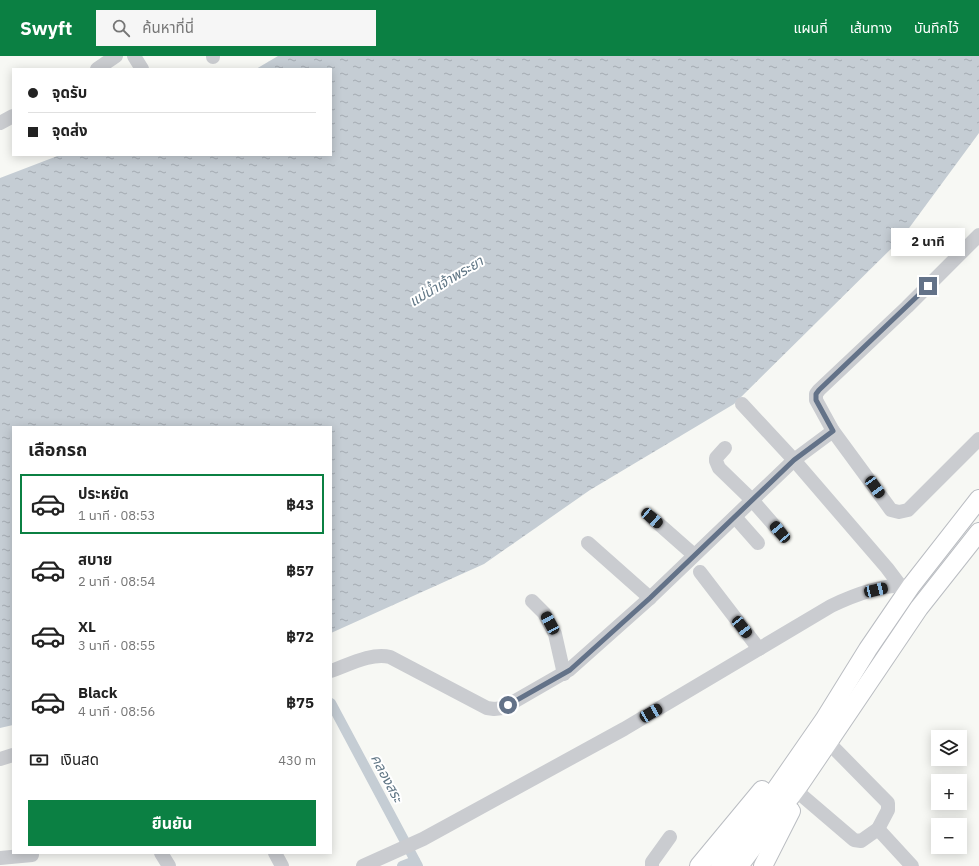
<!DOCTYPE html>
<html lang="th">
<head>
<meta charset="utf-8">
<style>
	body { margin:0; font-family:"IBM Plex Sans","Noto Sans Thai",sans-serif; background:#f6f6f6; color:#222; height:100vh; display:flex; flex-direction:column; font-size:15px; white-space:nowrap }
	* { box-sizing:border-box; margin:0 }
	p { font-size:13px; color:#767676 }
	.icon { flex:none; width:22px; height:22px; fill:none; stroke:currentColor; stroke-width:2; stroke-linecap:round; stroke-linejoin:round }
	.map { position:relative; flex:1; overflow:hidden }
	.details { position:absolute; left:12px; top:370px; width:320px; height:428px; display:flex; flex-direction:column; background:#fff; border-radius:0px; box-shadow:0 2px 10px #0003 }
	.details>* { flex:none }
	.guide { position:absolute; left:12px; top:12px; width:320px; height:88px; border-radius:0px; box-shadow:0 2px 10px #0003; display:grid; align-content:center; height:88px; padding:0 16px; background:#fff }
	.controls { position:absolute; left:931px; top:674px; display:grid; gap:8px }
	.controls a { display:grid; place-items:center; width:36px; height:36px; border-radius:0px; background:#fff; box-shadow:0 2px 10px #0003; font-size:20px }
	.end { position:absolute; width:18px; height:18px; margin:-9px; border:5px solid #637288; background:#fff; box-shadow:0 0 0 2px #fff }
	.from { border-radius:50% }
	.bubble { position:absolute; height:28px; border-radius:0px; background:#fff; box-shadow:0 2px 10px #0003; font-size:13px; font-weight:700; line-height:28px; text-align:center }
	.car { position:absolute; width:12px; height:24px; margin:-12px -6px; border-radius:5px; box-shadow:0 0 3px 1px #0007; background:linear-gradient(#222 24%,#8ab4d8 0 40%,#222 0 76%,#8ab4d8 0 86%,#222 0) }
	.guide b { display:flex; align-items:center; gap:14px; height:38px; font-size:15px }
	.guide b+b { border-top:1px solid #e0e0e0 }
	.guide i { width:10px; height:10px; background:#222 }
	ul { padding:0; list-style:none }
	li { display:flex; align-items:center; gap:12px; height:60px; margin:0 8px 6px; padding:0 8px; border:2px solid transparent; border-radius:0px }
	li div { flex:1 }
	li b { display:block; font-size:15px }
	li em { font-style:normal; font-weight:700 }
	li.on { border-color:#0b8043 }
	li>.icon { width:36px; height:36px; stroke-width:1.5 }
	h2 { padding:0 16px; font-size:18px; line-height:48px }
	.pay { display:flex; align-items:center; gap:10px; height:44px; padding:0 16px; font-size:15px }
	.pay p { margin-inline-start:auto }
	.cta { display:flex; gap:8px; margin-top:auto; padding:8px 16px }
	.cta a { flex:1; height:46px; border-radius:0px; background:#0b8043; color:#fff; font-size:16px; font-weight:700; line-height:46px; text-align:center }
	header { display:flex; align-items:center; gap:24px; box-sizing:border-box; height:56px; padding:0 20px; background:#0b8043; color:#fff }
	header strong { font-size:19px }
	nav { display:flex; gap:22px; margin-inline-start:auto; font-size:14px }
	.search { width:280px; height:36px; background:#f6f6f6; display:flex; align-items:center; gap:10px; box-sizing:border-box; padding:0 14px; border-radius:0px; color:#767676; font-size:15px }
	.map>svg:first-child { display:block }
</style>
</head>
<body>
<header>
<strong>Swyft</strong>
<div class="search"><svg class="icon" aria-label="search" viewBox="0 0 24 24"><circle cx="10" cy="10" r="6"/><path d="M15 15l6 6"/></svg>ค้นหาที่นี่</div>
<nav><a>แผนที่</a><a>เส้นทาง</a><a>บันทึกไว้</a></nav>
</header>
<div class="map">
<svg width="979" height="810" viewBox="0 0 979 810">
	<defs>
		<pattern id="water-ripples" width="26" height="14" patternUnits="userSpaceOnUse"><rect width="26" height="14" fill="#c5cdd4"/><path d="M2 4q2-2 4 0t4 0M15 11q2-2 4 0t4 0" fill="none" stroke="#a4abb2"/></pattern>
	</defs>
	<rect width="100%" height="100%" fill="#f7f8f4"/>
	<!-- water -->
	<polygon fill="url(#water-ripples)" points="278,0 979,0 979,77 901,183 734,348 590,434 484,508 331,577 331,371 13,371 13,669 0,672 0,122 60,99 331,99 331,13 256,13"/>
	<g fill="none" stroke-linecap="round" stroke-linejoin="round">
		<!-- canal -->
		<g stroke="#c5cdd4" stroke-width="10">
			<polyline points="331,647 418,810"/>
			<polyline points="402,810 415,805"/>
		</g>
		<defs>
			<g id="major">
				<polyline points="699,810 762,734"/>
				<polyline points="720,810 742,782 824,664 868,593 911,530 979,443"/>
				<polyline points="739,810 800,728 919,552 979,476"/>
				<polyline points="763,810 791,755"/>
			</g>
		</defs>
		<!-- major casing -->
		<use href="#major" stroke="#babdc2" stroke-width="20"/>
		<!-- minor -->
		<g stroke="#caccd0" stroke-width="14">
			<polyline points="134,0 142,13"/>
			<polyline points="213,0 213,1"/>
			<polyline points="97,13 116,0"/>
			<polyline points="0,67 13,60"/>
			<polyline points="742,348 794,404 887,512 899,528"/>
			<polyline points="833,375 891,454 899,456 908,454 979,383"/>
			<polyline points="725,392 716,402 716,405 719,412 752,444 780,476"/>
			<polyline points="735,461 758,487"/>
			<polyline points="652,462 694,499"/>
			<polyline points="588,487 650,542"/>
			<polyline points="700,516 759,593"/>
			<polyline points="532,545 544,557 555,578 564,618"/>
			<path d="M331,615C348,609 372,596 390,601L487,652L494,653L503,652L569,614L650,542L794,404L833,375L816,344V338L819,334L907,251L979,179"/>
			<polyline points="0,703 13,699"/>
			<polyline points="799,737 854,784 861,785 878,773 888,754 888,747 828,686"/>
			<polyline points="878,773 912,810"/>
			<polyline points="161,797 169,810"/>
			<polyline points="275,797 282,810"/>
			<polyline points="0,802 32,799"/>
			<path d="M363,810L423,783L624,673L831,550C854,539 885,527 911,530"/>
			<polyline points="652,810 652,806 670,781"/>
		</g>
		<!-- major -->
		<use href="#major" stroke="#fff" stroke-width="18"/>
	</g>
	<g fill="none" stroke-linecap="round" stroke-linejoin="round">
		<!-- route -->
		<polyline stroke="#637288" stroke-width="5" points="508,649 570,614 650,542 794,404 833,375 816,344 816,338 819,334 928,230"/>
	</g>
	<g text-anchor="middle" stroke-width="4" stroke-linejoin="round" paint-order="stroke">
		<!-- water labels -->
		<g font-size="14" font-style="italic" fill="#5f7584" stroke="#fff">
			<text transform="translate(446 225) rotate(-31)" y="5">แม่น้ำเจ้าพระยา</text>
			<text transform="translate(387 722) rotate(62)" y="5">คลองสระ</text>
		</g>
	</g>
</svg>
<div class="controls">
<a><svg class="icon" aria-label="layers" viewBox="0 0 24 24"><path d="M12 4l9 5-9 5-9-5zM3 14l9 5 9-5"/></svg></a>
<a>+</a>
<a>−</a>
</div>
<i class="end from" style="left:508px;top:649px"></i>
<i class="end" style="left:928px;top:230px"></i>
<div class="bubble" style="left:891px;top:172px;width:74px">2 นาที</div>
<i class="car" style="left:875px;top:431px;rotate:144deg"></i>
<i class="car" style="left:652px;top:462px;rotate:131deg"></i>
<i class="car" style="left:780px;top:476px;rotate:320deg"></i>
<i class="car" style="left:876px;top:534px;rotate:77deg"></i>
<i class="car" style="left:550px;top:567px;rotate:332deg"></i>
<i class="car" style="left:742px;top:571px;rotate:142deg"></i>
<i class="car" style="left:651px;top:657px;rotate:60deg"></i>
<div class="guide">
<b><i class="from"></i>จุดรับ</b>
<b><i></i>จุดส่ง</b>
</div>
<section class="details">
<h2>เลือกรถ</h2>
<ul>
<li class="on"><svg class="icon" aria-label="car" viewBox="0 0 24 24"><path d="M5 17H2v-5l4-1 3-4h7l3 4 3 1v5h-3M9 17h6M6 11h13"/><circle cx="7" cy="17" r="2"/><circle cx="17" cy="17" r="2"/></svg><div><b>ประหยัด</b><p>1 นาที · 08:53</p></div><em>฿43</em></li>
<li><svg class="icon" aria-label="car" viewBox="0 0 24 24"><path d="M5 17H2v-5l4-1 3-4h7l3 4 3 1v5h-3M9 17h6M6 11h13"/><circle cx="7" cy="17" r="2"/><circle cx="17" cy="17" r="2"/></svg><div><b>สบาย</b><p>2 นาที · 08:54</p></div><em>฿57</em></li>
<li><svg class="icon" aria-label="car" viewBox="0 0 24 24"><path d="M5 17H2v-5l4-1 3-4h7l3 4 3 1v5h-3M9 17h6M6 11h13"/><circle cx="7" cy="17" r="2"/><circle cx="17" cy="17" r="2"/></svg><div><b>XL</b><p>3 นาที · 08:55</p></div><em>฿72</em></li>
<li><svg class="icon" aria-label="car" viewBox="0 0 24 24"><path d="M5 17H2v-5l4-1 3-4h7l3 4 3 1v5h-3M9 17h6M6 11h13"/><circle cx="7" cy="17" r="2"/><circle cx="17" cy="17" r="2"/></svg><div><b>Black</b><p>4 นาที · 08:56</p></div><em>฿75</em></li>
</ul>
<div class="pay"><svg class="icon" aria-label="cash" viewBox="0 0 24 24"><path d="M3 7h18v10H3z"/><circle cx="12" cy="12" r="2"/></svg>เงินสด<p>430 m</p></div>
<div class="cta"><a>ยืนยัน</a></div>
</section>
</div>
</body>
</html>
